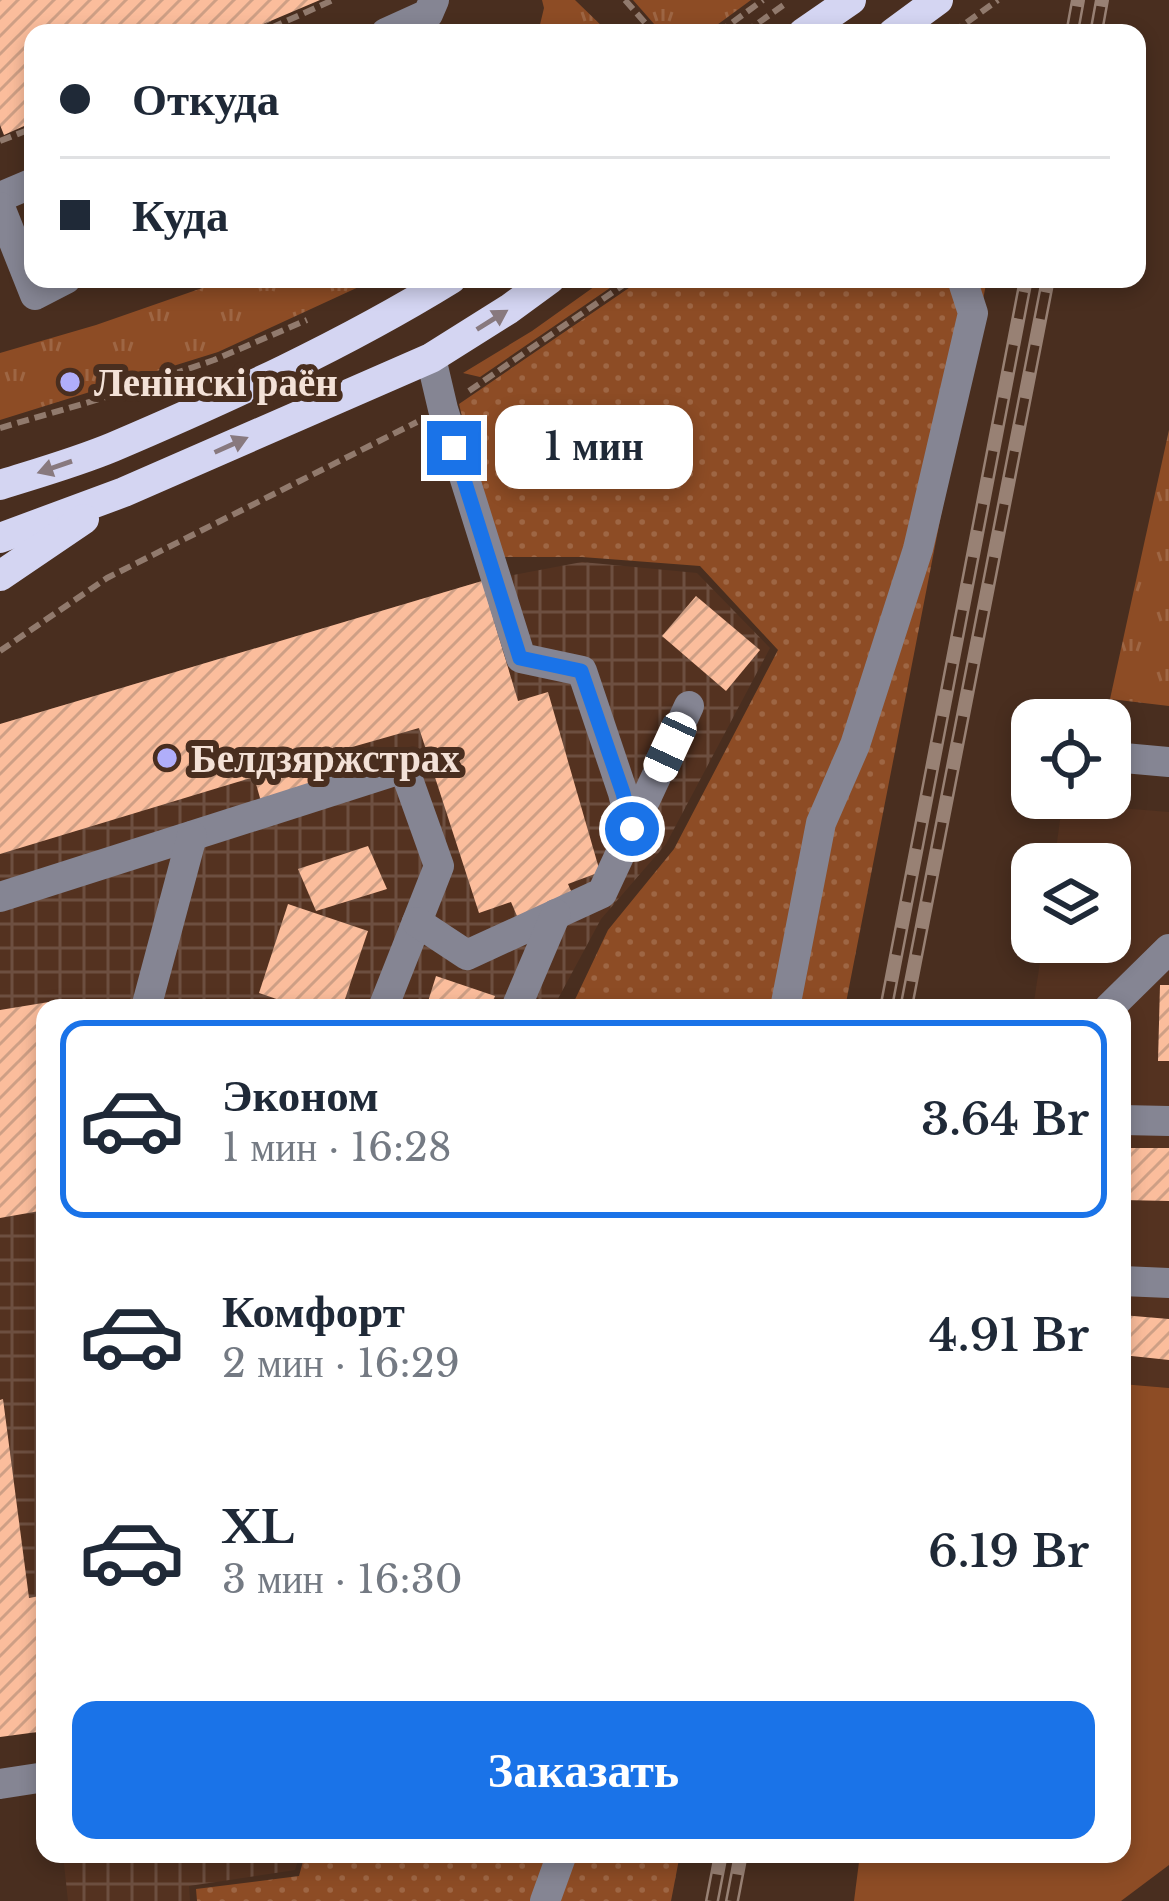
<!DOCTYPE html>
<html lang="ru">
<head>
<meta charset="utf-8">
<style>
	body { margin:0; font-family:"Libre Baskerville",serif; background:#f6f6f7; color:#1f2937; height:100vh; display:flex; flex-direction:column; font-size:45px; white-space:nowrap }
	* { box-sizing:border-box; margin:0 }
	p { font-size:39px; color:#747a83 }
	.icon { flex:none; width:66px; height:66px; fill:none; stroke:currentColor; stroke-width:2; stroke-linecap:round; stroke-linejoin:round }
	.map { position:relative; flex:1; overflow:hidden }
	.side { position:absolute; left:36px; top:999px; width:1095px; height:864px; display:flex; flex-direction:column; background:#fff; border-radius:24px; box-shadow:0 6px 18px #0003 }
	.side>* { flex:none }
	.hud { position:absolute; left:24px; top:24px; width:1122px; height:264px; border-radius:24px; box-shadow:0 6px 18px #0003; display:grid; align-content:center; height:264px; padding:0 36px; background:#fff }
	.buttons { position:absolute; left:1011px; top:699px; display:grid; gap:24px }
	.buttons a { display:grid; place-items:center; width:120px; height:120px; border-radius:24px; background:#fff; box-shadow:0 6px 18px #0003; font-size:60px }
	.end { position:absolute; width:54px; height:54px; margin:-27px; border:15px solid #1a73e8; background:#fff; box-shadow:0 0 0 6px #fff }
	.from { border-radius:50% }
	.bubble { position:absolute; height:84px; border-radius:24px; background:#fff; box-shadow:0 6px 18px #0003; font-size:39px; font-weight:600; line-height:84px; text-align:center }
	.car { position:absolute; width:36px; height:72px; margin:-36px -18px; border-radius:15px; box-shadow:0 0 9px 3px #0007; background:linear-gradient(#fff 24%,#345 0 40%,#fff 0 76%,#345 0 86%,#fff 0) }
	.hud b { display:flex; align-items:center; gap:42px; height:114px; font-size:45px }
	.hud b+b { border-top:3px solid #e0e1e3 }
	.hud i { width:30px; height:30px; background:#1f2937 }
	ul { padding:21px 0 0; list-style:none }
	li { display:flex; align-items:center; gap:36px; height:198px; margin:0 24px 18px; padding:0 12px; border:6px solid transparent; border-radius:24px }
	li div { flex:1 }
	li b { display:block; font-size:45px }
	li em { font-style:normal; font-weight:600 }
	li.on { border-color:#1a73e8 }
	li>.icon { width:108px; height:108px; stroke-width:1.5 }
	.cta { display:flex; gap:24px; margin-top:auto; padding:24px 36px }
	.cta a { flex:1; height:138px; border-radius:24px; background:#1a73e8; color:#fff; font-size:48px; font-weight:600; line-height:138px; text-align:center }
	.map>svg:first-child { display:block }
</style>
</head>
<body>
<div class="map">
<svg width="1169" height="1901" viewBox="0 0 1169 1901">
	<defs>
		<pattern id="industrial-grid" width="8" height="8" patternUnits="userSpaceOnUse" patternTransform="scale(3)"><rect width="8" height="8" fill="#543220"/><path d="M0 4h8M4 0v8" fill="none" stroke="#6d4f40"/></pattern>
		<pattern id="grass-tufts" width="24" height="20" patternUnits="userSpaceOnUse" patternTransform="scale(3)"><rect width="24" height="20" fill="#8d4c25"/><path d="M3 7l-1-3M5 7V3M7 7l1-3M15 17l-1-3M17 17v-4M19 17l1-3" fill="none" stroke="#9e6644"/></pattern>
		<pattern id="park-dots" width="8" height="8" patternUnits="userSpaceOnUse" patternTransform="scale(3)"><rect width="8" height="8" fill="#8d4c25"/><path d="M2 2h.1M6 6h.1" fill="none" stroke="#9e6644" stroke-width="1.8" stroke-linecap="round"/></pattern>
		<pattern id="building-hatch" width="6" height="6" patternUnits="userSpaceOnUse" patternTransform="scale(3)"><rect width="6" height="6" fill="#fbbd9c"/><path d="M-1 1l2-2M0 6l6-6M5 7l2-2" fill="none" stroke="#ce9f85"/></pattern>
	</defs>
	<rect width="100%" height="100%" fill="#492e1f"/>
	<!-- built -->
	<polygon fill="#543220" points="1084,805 1169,812 1169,1388 1122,1384 1122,1008 1033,1008 1043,942 1110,942 1110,864 1054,864 1060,820"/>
	<!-- industrial -->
	<g fill="url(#industrial-grid)">
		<polygon points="582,562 697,573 770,648 666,844 601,919 553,1008 45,1008 45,1731 0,1737 0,724 482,581"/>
		<polygon points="63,1854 300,1854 295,1870 189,1886 190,1901 68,1901"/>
	</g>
	<!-- grass -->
	<g fill="url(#grass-tufts)">
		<polygon points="542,0 575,0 609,33 538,33 544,8"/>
		<polygon points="633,0 751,0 706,33 662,33"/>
		<polygon points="228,279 376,279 218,352 0,420 0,353 96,325"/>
		<polygon points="605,279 623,279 480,377 463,373 532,331"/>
		<polygon points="1169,430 1169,706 1110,699"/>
	</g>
	<!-- park -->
	<g fill="url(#park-dots)">
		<polygon points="642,279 987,279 845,1008 571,1008 608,930 674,849 778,650 700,566 582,557 496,557 459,404"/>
		<polygon points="305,1854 680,1854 671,1901 197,1901 196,1889 299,1876"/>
	</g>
	<!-- pitch -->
	<polygon fill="#8d4c25" points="1122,1384 1169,1388 1169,1865 1121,1901 854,1901 860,1854 1122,1854"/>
	<!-- building -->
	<g fill="url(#building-hatch)">
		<polygon points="0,0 320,0 242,33 33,33 33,122 4,135 0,125"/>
		<polygon points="482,581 518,701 548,692 600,872 568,884 574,898 517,916 511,902 479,913 419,728 303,761 312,791 262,805 254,777 0,854 0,724"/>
		<polygon points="696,596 760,650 726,691 662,636"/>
		<polygon points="368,846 387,889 316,911 298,869"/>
		<polygon points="288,904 368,931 342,1008 303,1008 259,993"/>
		<polygon points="436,976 495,996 491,1008 426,1008"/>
		<polygon points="1160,985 1169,985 1169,1061 1158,1061"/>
		<polygon points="55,1001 56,1008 45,1008 45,1210 0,1218 0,1010"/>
		<polygon points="1122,1148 1169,1148 1169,1201 1122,1200"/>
		<polygon points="1122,1315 1169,1319 1169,1360 1122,1355"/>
		<polygon points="3,1399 29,1598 45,1595 45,1731 0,1737 0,1400"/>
	</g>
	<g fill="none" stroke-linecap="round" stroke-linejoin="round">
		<!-- path -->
		<g stroke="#917a6d" stroke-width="6" stroke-dasharray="12 6" stroke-linecap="butt">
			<polyline points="625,0 654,33"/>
			<polyline points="271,28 333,0"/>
			<polyline points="260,33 271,28 268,22"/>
			<polyline points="718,33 763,0"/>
			<polyline points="744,33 785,4"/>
			<polyline points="952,33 998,0"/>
			<polyline points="0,141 33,128"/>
			<polyline points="469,391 632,279"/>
			<polyline points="0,428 103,398 214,360 307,320"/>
			<polyline points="0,651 107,578 417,422"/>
		</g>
		<!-- minor -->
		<g stroke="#858593" stroke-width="30">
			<polyline points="386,33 428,14 434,0"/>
			<polyline points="0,197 33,183"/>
			<polyline points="0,207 35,295 66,279"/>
			<polyline points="431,358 443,409 521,658 582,671 623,793 632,829"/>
			<polyline points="1113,757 1169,762"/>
			<polyline points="0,897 404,768 439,866 383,1008"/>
			<polyline points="417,922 467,955 602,893 689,706"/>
			<polyline points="146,1008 192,836"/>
			<polyline points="516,1008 556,914"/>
			<polyline points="785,1008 821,823 855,745 918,549 973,313 962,279"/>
			<polyline points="1109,1008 1169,949"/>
			<polyline points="1122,1120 1169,1121"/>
			<polyline points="1122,1281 1169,1283"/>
			<polyline points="0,1784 45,1777"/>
			<polyline points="545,1901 562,1854"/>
		</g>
		<!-- major -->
		<g stroke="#d4d5f2" stroke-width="30">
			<polyline points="803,33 851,0"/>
			<polyline points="893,33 938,0"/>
			<path d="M0,485C38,473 77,462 113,447C228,398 344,345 451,279"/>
			<polyline points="0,538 124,492 431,358 509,309 550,279"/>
			<polyline points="0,576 84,519"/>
		</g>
		<defs>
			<g id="rail">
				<polyline points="1072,33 1078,0"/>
				<polyline points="1096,33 1102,0"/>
				<polyline points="886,1008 1026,279"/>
				<polyline points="906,1008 1048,279"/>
				<polyline points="712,1901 721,1854"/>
				<polyline points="732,1901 741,1854"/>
			</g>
		</defs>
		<!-- rail casing -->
		<use href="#rail" stroke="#988174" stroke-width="14"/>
		<!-- rail -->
		<use href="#rail" stroke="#492e1f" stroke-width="9" stroke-dasharray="27" stroke-linecap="butt"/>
	</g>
	<!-- one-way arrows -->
	<defs><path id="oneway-solid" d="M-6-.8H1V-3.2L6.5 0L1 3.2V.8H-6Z" transform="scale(3)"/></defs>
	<g fill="#88797e">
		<use href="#oneway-solid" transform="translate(492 320) rotate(-32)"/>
		<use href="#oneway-solid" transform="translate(231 445) rotate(-24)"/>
		<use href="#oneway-solid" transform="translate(55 467) rotate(161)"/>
	</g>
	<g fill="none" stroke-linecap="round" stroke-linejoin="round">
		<!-- route -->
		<polyline stroke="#1a73e8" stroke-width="15" points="454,448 520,658 581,671 623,793 632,829"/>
	</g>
	<!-- markers -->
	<g fill="#b0aefa" stroke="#492e1f" stroke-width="4.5">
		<circle cx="70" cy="382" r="12"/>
		<circle cx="167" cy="758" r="12"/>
	</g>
	<g text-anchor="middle" stroke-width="12" stroke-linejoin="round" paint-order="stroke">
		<!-- poi labels -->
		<g font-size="39" font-weight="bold" fill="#f3e1d7" stroke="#492e1f" text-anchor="start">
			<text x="94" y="396">Ленінскі раён</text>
			<text x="191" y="772">Белдзяржстрах</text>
		</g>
	</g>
</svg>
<div class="buttons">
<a><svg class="icon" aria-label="locate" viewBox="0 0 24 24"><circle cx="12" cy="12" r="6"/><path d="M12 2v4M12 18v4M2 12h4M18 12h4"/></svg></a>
<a><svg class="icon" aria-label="layers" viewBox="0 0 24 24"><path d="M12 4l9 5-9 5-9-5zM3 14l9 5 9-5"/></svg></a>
</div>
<i class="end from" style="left:632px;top:829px"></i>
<i class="end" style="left:454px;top:448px"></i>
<div class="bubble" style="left:495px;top:405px;width:198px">1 мин</div>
<i class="car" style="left:670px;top:747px;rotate:205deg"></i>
<div class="hud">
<b><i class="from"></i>Откуда</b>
<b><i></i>Куда</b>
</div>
<section class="side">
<ul>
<li class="on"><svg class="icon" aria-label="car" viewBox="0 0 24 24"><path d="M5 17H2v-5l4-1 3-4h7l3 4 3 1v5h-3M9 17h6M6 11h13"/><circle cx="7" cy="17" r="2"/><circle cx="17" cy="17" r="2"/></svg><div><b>Эконом</b><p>1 мин · 16:28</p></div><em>3.64 Br</em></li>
<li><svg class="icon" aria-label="car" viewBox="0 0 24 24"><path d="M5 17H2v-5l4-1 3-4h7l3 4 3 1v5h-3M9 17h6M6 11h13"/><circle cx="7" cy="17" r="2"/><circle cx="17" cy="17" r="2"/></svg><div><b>Комфорт</b><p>2 мин · 16:29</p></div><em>4.91 Br</em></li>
<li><svg class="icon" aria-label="car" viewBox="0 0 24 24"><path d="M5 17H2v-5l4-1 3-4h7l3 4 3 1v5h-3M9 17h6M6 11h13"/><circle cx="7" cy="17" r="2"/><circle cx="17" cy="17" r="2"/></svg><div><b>XL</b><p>3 мин · 16:30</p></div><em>6.19 Br</em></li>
</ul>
<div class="cta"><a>Заказать</a></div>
</section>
</div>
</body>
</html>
